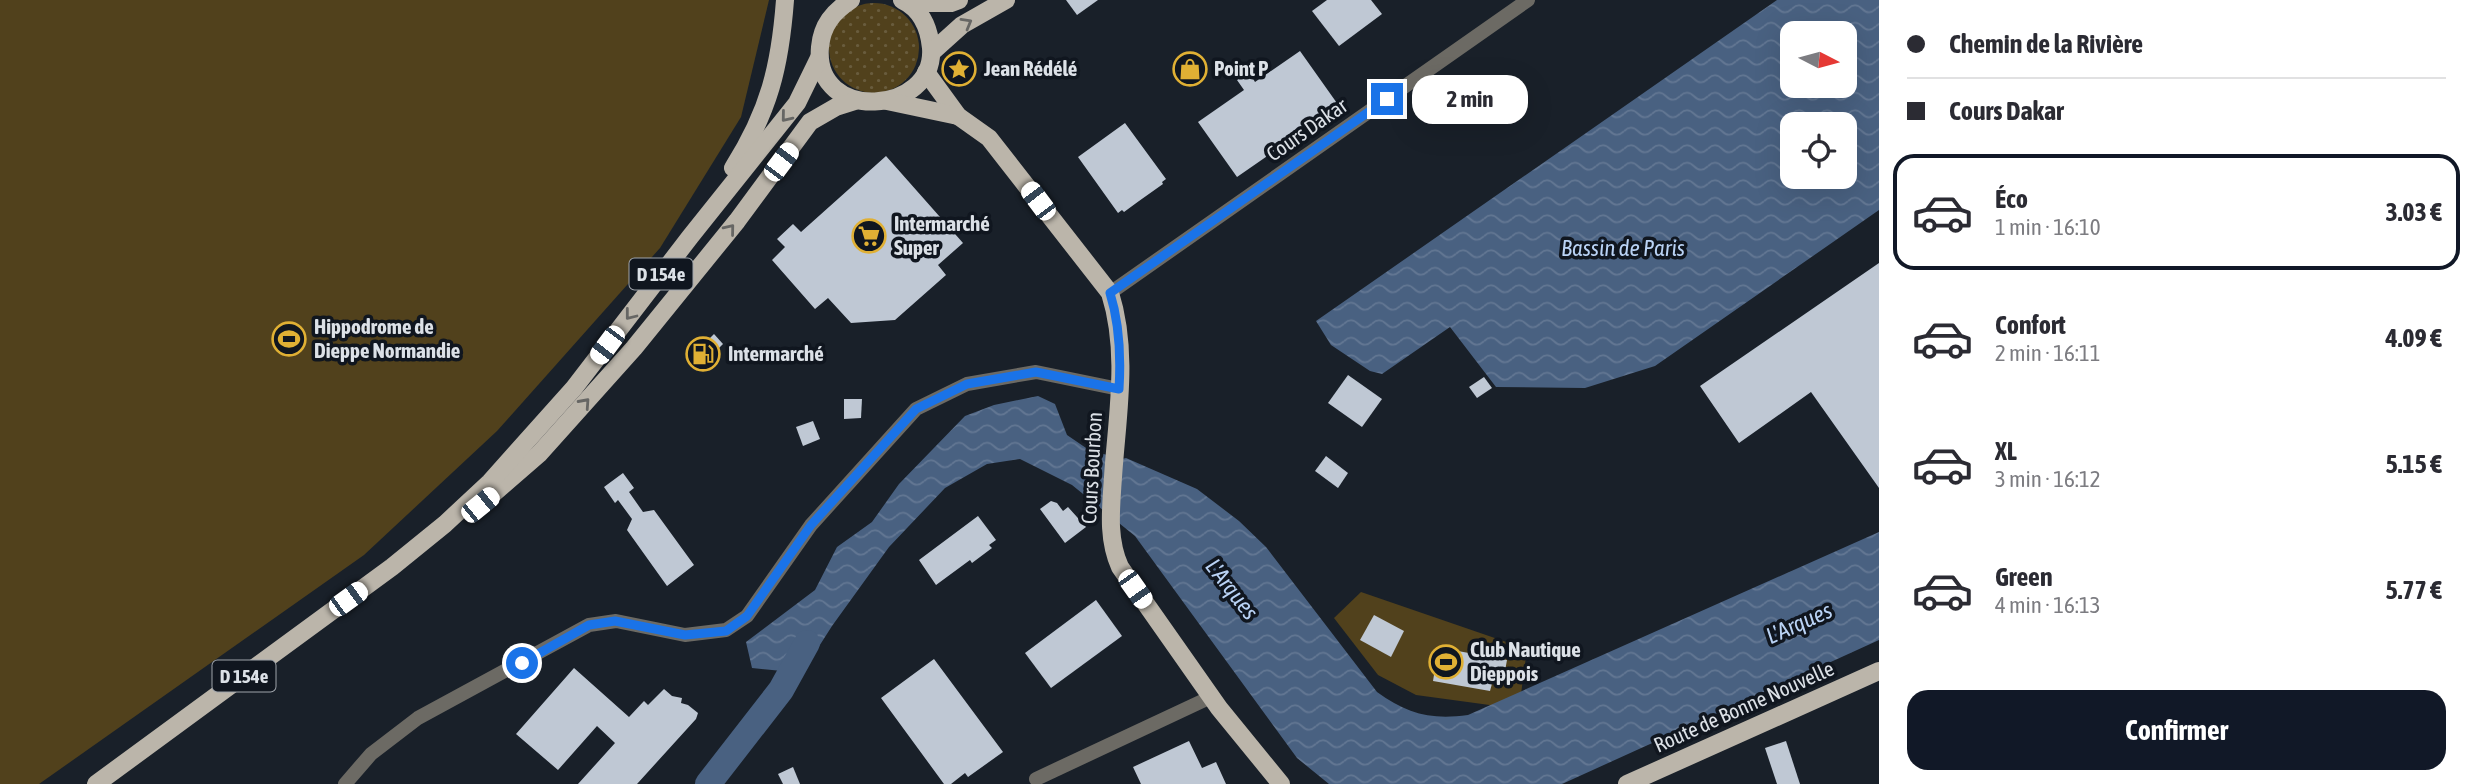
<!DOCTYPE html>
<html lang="fr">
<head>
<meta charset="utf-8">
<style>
	body { margin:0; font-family:"Asap Condensed",sans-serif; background:#f7f7f7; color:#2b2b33; height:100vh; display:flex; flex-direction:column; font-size:26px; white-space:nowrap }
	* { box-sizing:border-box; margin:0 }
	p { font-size:23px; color:#7c7c81 }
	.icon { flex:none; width:38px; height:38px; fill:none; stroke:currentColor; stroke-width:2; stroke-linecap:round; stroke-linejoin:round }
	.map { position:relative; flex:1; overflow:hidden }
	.panel { display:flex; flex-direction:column; background:#fff; width:595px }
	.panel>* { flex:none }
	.hud { display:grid; align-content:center; height:154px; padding:0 28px; background:#fff }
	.needle { width:46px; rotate:96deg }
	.fabs { position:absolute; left:1780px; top:21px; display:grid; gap:14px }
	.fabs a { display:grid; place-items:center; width:77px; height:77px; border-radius:14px; background:#fff; box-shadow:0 7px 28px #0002; font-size:35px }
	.end { position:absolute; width:32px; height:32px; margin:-16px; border:9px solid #1a73e8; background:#fff; box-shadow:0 0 0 4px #fff }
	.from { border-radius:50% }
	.bubble { position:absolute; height:49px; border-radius:21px; background:#fff; box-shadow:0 7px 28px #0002; font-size:23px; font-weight:700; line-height:49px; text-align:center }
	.car { position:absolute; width:21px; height:42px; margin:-21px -10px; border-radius:9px; box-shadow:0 0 5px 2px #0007; background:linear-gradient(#fff 24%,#345 0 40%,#fff 0 76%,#345 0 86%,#fff 0) }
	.hud b { display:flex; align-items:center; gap:24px; height:66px; font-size:26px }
	.hud b+b { border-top:2px solid #e1e1e2 }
	.hud i { width:18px; height:18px; background:#2b2b33 }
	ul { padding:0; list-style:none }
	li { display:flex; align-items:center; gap:21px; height:116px; margin:0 14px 10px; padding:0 14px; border:4px solid transparent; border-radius:21px }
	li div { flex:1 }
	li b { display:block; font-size:26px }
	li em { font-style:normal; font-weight:700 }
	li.selected { border-color:#111827 }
	li>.icon { width:63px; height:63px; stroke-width:1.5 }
	.action { display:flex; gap:14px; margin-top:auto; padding:14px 28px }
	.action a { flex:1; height:80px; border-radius:21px; background:#111827; color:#fff; font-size:28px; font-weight:700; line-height:80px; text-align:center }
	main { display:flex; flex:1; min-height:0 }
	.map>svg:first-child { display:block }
</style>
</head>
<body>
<main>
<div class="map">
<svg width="1879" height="784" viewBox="0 0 1879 784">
	<defs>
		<pattern id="grass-dots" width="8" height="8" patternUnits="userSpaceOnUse" patternTransform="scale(1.75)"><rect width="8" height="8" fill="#51411c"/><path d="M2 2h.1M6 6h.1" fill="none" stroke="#695c3d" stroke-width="1.8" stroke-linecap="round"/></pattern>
		<pattern id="water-waves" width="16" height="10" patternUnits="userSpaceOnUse" patternTransform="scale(1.75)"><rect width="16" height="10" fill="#496181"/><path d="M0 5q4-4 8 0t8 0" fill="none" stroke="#637793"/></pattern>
	</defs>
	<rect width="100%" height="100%" fill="#192029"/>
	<!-- grass -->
	<circle fill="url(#grass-dots)" cx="874" cy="48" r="45"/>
	<!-- garden -->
	<g fill="#51411c">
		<polygon points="0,0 769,0 741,117 660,248 497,431 364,555 39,784 0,784"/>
		<polygon points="1361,592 1527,649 1519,709 1416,695 1378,675 1334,618"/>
	</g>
	<!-- water -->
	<g fill="url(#water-waves)" fill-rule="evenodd">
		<path d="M1777,0H1879V210L1655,366L1585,388L1496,387L1450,327L1382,374L1370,371L1331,345L1316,321ZM1792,33H1844V86H1792ZM1792,124H1844V177H1792Z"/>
		<path d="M1038,396L1055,404L1067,435L1089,450L1122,459L1126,458L1197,489L1239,521L1266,547L1377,692C1407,714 1431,720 1468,715L1879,532V640L1562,784H1329L1297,758L1135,536L1072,485L1020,459L987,464L945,488L889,547L832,626L802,673L752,668L746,642L815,590L837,547L872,522L899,484L965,416L994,405Z"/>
	</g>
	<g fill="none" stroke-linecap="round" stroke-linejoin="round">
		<!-- river -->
		<polyline stroke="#496181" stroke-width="26" points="708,784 781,690 807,643"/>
	</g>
	<!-- building -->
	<g fill="#bfc8d4">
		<polygon points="1066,0 1098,0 1077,15"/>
		<polygon points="1327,0 1371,0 1382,14 1339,46 1312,11"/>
		<polygon points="1300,51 1339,106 1237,177 1198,122 1244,90 1237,80 1249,72 1255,82"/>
		<polygon points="1125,123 1166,179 1162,182 1163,184 1139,201 1124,212 1122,210 1118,213 1078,157"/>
		<polygon points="886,156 963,243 938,265 946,275 895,320 851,323 828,298 815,309 772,260 785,247 777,239 793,224 801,232"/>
		<polygon points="1879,263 1879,488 1811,392 1739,443 1700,386"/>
		<polygon points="714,334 723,344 699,368 690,358"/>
		<polygon points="1348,375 1382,399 1362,427 1328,403"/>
		<polygon points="1484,377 1492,388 1477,398 1469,387"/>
		<polygon points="844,399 862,399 861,418 844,419"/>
		<polygon points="813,421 820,439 803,446 796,427"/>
		<polygon points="1326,456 1348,473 1338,488 1315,471"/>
		<polygon points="623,473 634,488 629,492 643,512 654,510 694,565 667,586 627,530 632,519 618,500 615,503 604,487"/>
		<polygon points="1051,501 1057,503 1063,511 1068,507 1086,527 1065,543 1040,509"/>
		<polygon points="978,516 996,540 989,545 992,548 972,563 970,560 936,585 919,560"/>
		<polygon points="1096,600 1122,636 1051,688 1025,653"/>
		<polygon points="1374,615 1404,631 1391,657 1360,640"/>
		<polygon points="1447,649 1507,660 1503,682 1493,680 1490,691 1433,681 1437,656 1446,658"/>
		<polygon points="934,659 1003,752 968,777 965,773 951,784 944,784 881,698"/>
		<polygon points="574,668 629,717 644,701 648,705 664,689 672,696 682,698 681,703 688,705 698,713 696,719 637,784 578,784 615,743 597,726 558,770 516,734"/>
		<polygon points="1189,741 1202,768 1216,762 1226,784 1141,784 1133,767"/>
		<polygon points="1786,741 1800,784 1777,784 1765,748"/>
		<polygon points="793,767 800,784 783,784 778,774"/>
	</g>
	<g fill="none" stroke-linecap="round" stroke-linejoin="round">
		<!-- minor -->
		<g stroke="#6c6a64" stroke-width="14">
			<polyline points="1110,293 1528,0"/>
			<polyline points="1036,779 1211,697"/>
			<polyline points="345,784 371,754 418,718 589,625 616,621 685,635 726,630 747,616 811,525 916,409 967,384 1036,372 1119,389"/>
		</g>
		<!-- major -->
		<g stroke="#bbb5aa" stroke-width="18">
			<path d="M851,0C833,12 822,25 820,47C813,124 936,115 931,48C929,27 921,9 902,0"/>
			<polyline points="909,3 951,3 959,0"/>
			<polyline points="932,52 962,25 1006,0"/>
			<path d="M926,72L958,116L989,138L1110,293C1129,353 1117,416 1113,477C1111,508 1107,538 1120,567L1219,708L1281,784"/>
			<polyline points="887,101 958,116"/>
			<path d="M733,168C769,111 780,67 785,0"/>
			<polyline points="486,500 539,454 634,348 737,221 810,122 836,107 855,101"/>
			<polyline points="96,784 392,567 445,524 490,482 574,388 690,237 797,103 819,58"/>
			<polyline points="1627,784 1879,671"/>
		</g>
	</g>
	<!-- one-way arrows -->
	<defs><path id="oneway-chevron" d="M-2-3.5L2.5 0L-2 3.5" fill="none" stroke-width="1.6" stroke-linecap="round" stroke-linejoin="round" transform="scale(1.75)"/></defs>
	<g stroke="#666664">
		<use href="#oneway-chevron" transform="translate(967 23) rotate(-30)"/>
		<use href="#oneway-chevron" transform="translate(786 117) rotate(129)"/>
		<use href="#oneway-chevron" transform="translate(730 229) rotate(-51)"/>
		<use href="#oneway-chevron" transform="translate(630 315) rotate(128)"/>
		<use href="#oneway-chevron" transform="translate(585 403) rotate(-48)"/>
	</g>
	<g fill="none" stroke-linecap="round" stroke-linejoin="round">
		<!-- route -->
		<path stroke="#1a73e8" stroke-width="9" d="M522,663L589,625L615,621L685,635L726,631L747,616L811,525L916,409L967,384L1036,372L1119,389C1121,356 1120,325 1110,293L1387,99"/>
	</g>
	<!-- icons -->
	<defs>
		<symbol id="sight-ring" viewBox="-11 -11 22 22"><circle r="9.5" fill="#10161f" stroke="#e0b034" stroke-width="1.5"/><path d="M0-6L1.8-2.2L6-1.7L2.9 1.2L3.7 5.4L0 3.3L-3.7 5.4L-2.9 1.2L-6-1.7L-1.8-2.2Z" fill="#e0b034"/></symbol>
		<symbol id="shop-ring" viewBox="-11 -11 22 22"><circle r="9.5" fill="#10161f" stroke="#e0b034" stroke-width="1.5"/><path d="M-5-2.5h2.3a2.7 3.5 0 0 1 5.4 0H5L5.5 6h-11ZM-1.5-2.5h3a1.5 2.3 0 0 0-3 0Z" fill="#e0b034"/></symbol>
		<symbol id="supermarket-ring" viewBox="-11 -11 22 22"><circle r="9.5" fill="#10161f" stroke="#e0b034" stroke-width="1.5"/><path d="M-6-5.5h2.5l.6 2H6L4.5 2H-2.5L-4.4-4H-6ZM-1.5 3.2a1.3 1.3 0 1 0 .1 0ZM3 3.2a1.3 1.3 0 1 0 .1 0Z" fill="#e0b034"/></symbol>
		<symbol id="stadium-ring" viewBox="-11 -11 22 22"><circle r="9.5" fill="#10161f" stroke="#e0b034" stroke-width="1.5"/><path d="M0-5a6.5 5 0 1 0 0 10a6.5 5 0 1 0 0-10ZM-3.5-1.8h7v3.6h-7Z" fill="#e0b034"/></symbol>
		<symbol id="fuel-ring" viewBox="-11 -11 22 22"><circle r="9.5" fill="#10161f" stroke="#e0b034" stroke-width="1.5"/><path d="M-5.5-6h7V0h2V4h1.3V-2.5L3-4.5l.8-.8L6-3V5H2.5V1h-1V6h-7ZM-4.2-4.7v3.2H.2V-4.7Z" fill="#e0b034"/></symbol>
	</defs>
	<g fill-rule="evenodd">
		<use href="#sight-ring" x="940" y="50" width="38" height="38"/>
		<use href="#shop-ring" x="1171" y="50" width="38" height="38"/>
		<use href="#supermarket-ring" x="850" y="217" width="38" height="38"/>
		<use href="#stadium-ring" x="270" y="320" width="38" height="38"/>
		<use href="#fuel-ring" x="684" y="335" width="38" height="38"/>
		<use href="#stadium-ring" x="1427" y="643" width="38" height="38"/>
	</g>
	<g text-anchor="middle" stroke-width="7" stroke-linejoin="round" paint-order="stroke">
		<!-- shield labels -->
		<g fill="#10161f" stroke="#9fa4ab" stroke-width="2">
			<rect x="629.5" y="258.5" width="63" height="31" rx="5"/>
			<rect x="212.5" y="660.5" width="63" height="31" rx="5"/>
		</g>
		<g font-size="19" font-weight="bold" fill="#dce1e7">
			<text x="661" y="281">D 154e</text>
			<text x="244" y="683">D 154e</text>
		</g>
		<!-- poi labels -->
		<g font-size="21" font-weight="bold" fill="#dce1e7" stroke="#10161f" text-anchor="start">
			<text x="984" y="76">Jean Rédélé</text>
			<text x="1214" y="76">Point P</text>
			<text x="894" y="231">Intermarché<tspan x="894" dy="24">Super</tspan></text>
			<text x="314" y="334">Hippodrome de<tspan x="314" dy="24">Dieppe Normandie</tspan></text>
			<text x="728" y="361">Intermarché</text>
			<text x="1470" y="657">Club Nautique<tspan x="1470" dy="24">Dieppois</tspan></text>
		</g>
		<!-- street labels -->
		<g font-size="21" fill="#dce1e7" stroke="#10161f">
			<text transform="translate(1307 130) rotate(-35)" y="7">Cours Dakar</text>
			<text transform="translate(1092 468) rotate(-87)" y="7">Cours Bourbon</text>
			<text transform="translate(1744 707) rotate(-24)" y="7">Route de Bonne Nouvelle</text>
		</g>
		<!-- water labels -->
		<g font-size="23" font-style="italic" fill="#bad3f5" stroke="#10161f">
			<text x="1623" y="256">Bassin de Paris</text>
			<text transform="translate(1232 589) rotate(52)" y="8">L'Arques</text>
			<text transform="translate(1799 623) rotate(-24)" y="8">L'Arques</text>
		</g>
	</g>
</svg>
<div class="fabs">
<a><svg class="needle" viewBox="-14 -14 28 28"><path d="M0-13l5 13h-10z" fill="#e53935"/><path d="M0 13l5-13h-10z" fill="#7c7c81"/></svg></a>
<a><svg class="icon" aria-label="locate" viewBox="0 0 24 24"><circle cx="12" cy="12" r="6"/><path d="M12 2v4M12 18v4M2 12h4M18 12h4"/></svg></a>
</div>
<i class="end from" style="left:522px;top:663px"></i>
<i class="end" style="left:1387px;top:99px"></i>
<div class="bubble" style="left:1412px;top:75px;width:116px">2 min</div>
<i class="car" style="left:781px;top:162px;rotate:37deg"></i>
<i class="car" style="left:1038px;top:201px;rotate:323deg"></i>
<i class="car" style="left:607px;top:345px;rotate:217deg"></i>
<i class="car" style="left:480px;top:505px;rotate:51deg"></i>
<i class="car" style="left:1135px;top:589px;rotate:145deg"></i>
<i class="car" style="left:348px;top:599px;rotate:54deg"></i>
</div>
<section class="panel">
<div class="hud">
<b><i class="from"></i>Chemin de la Rivière</b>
<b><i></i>Cours Dakar</b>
</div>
<ul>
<li class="selected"><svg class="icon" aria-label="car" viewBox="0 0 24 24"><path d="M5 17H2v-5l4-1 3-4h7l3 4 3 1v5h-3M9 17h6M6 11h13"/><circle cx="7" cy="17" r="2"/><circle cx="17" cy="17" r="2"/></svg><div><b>Éco</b><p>1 min · 16:10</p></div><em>3.03 €</em></li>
<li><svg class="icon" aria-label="car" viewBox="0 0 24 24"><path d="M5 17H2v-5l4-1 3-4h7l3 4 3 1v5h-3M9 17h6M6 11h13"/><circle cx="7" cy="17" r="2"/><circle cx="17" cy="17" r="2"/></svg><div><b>Confort</b><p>2 min · 16:11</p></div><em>4.09 €</em></li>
<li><svg class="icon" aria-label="car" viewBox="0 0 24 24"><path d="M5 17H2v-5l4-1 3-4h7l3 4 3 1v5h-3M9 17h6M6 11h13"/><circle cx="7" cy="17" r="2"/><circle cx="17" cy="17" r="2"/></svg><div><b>XL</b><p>3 min · 16:12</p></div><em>5.15 €</em></li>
<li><svg class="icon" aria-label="car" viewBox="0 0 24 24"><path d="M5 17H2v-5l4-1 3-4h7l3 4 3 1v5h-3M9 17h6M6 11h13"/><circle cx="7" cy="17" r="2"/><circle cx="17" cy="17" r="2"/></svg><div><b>Green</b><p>4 min · 16:13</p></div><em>5.77 €</em></li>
</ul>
<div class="action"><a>Confirmer</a></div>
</section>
</main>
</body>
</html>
